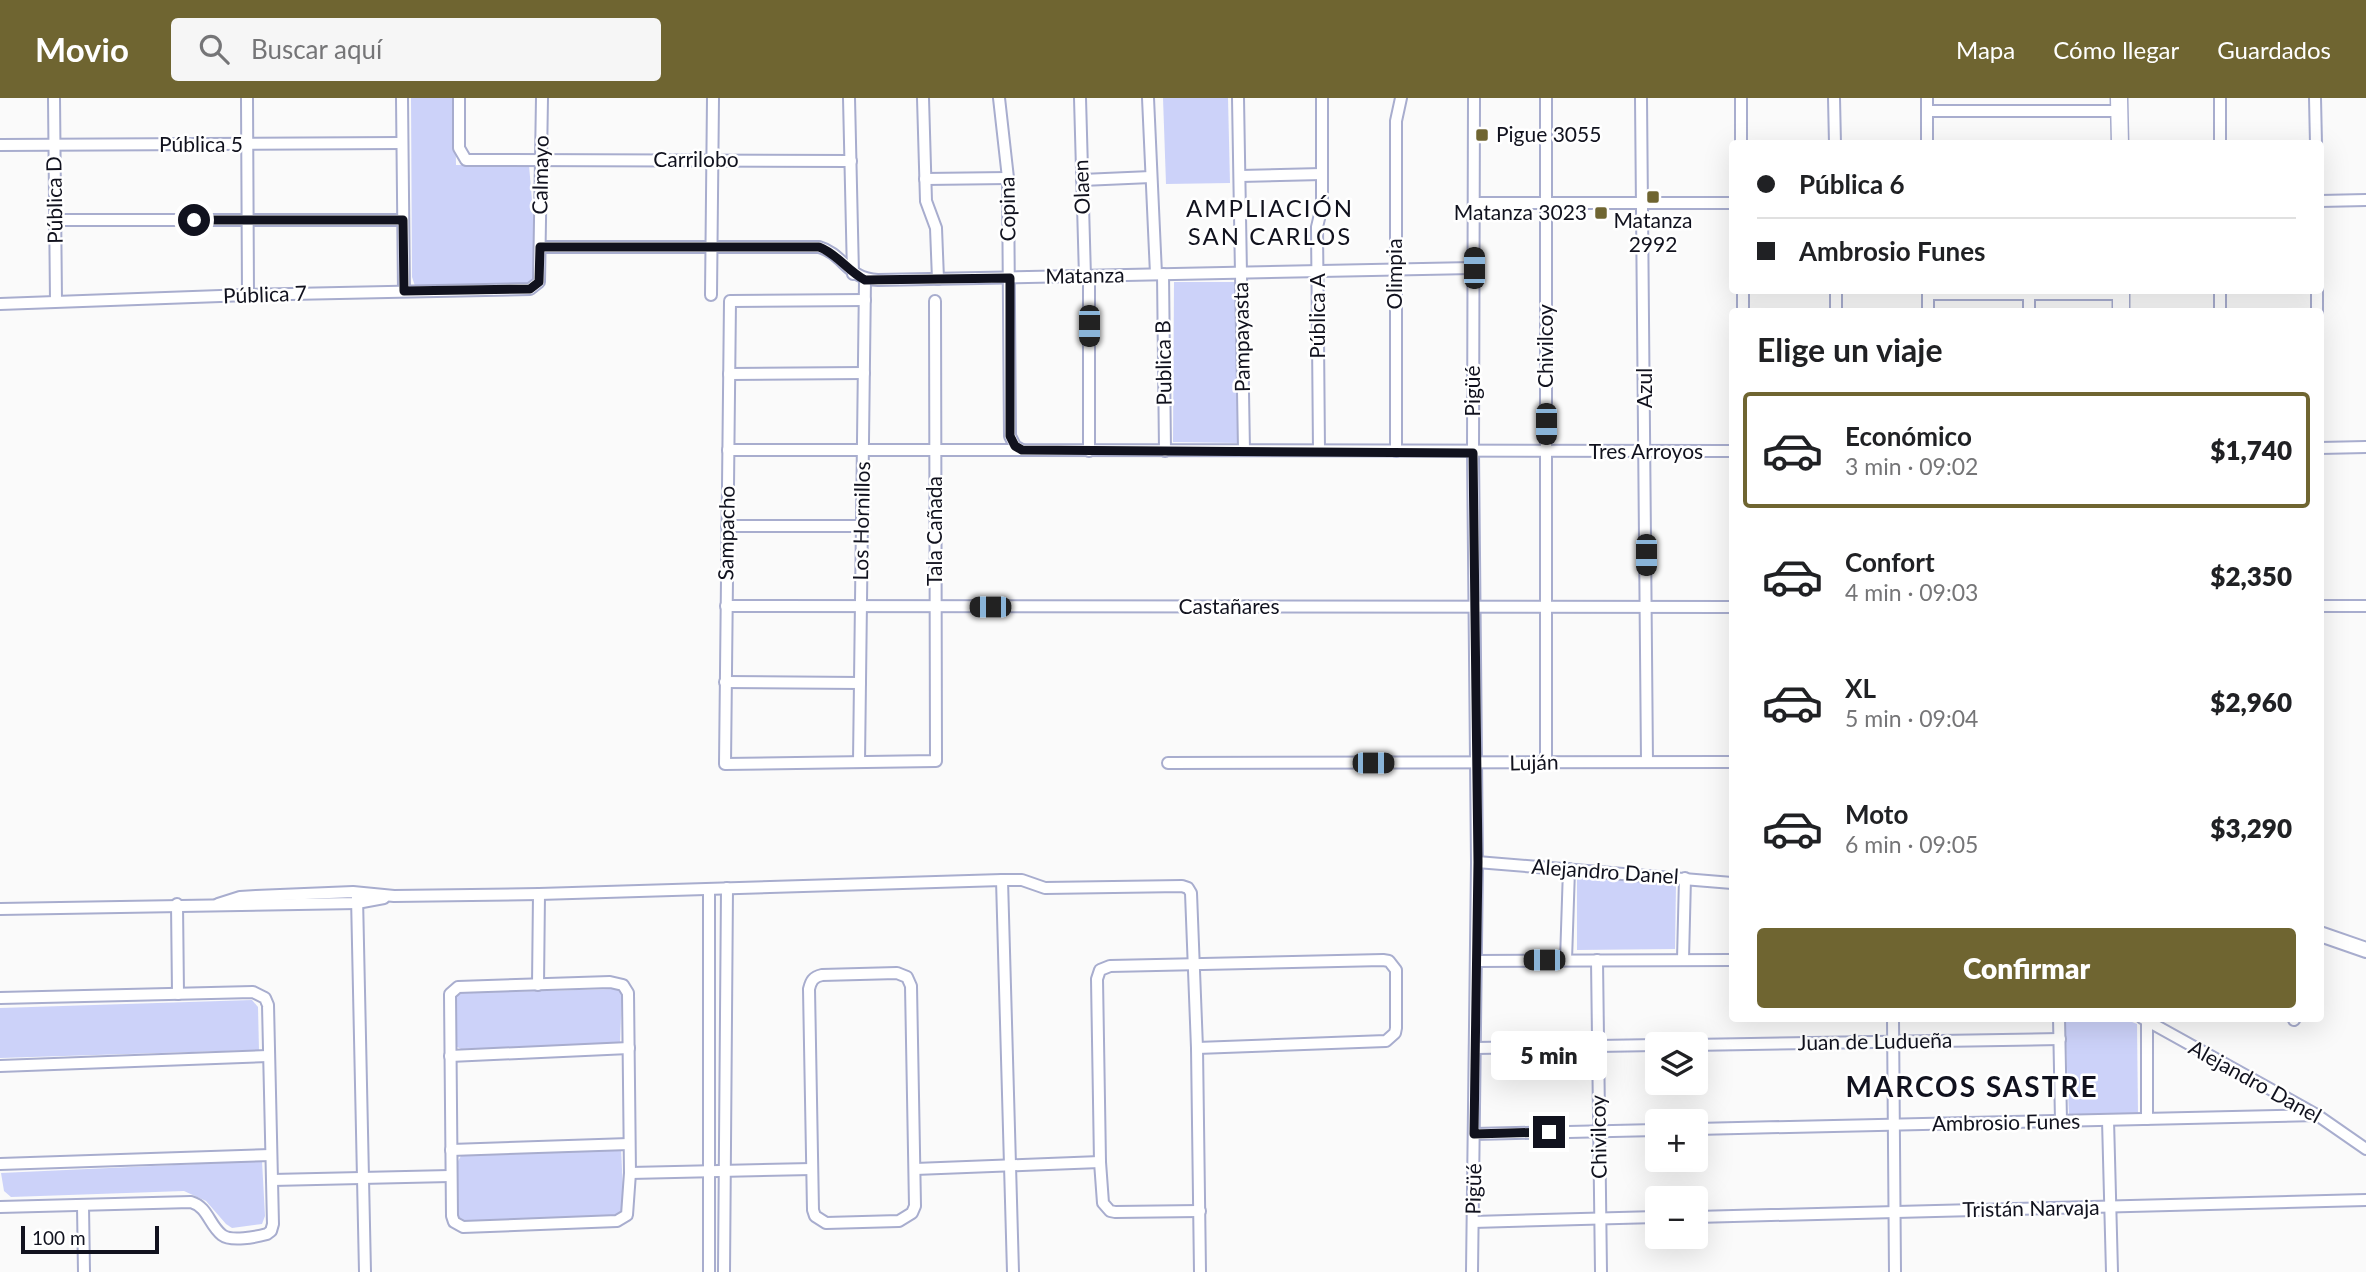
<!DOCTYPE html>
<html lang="es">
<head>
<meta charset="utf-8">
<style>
	body { margin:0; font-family:Lato,sans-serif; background:#f6f6f6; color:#202124; height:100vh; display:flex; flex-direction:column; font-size:26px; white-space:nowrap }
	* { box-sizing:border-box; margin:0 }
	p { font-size:23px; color:#757577 }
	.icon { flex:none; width:38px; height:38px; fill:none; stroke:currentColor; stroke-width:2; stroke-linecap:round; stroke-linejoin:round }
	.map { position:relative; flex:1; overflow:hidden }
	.drawer { position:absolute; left:1729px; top:210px; width:595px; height:714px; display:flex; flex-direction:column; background:#fff; border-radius:7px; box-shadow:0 7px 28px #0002 }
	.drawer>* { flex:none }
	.guide { position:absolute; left:1729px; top:42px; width:595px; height:154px; border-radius:7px; box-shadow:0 7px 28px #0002; display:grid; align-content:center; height:154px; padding:0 28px; background:#fff }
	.controls { position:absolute; left:1645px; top:934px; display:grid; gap:14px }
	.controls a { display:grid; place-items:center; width:63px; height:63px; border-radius:7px; background:#fff; box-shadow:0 7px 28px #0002; font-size:35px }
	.scale { position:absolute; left:21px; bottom:18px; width:138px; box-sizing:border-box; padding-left:7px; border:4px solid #11121e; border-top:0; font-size:19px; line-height:24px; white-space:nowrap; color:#11121e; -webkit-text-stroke:5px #fff; paint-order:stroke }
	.end { position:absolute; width:32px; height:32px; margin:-16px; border:9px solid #11121e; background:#fff; box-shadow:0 0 0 4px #fff }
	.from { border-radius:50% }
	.bubble { position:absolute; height:49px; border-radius:7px; background:#fff; box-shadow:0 7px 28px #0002; font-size:23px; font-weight:800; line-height:49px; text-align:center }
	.car { position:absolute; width:21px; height:42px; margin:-21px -10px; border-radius:9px; box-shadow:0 0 5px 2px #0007; background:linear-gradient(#222 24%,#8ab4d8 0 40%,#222 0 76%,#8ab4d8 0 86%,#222 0) }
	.guide b { display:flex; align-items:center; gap:24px; height:66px; font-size:26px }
	.guide b+b { border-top:2px solid #e0e0e0 }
	.guide i { width:18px; height:18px; background:#202124 }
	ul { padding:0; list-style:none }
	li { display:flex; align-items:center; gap:21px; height:116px; margin:0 14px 10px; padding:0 14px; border:4px solid transparent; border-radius:7px }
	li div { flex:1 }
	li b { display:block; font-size:26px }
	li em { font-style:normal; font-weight:800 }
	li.current { border-color:#6f6531 }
	li>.icon { width:63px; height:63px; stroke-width:1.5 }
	h2 { padding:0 28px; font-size:32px; line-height:84px }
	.button { display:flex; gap:14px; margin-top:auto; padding:14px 28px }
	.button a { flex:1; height:80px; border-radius:7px; background:#6f6531; color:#fff; font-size:28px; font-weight:800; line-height:80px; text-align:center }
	header { display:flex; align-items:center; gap:42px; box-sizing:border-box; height:98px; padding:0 35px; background:#6f6531; color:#fff }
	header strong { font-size:33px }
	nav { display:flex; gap:38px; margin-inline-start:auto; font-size:24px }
	.search { width:490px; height:63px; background:#f6f6f6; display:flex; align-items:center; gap:18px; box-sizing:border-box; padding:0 24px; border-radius:7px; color:#757577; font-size:26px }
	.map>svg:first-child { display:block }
</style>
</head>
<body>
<header>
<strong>Movio</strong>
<div class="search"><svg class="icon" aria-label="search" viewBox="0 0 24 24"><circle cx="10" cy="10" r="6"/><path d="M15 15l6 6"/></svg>Buscar aquí</div>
<nav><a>Mapa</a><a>Cómo llegar</a><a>Guardados</a></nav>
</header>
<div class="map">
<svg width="2366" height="1174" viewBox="0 0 2366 1174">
	<rect width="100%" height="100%" fill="#fafafa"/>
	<!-- green -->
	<g fill="#ccd2f9">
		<polygon points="411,0 455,0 456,67 529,67 539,184 526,187 415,188 412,179"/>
		<polygon points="1163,0 1228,0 1230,85 1166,86"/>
		<polygon points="1174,184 1239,184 1238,345 1173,344"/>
		<polygon points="1577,780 1676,785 1675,851 1577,852"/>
		<polygon points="616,891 622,894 620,945 461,951 453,947 453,902 458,895"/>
		<polygon points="252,902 258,909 259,952 0,960 0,910"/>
		<polygon points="2065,921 2125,921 2137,926 2138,1016 2069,1017"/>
		<polygon points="621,1050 624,1113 617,1119 464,1123 458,1119 458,1063 461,1058"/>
		<polygon points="262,1063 265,1118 262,1126 232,1130 226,1126 206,1103 184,1093 11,1099 4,1093 1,1075"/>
	</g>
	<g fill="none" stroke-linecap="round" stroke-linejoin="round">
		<defs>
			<g id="minor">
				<polyline points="54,0 56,203"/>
				<polyline points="247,0 248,197"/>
				<polyline points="402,0 404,193"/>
				<polyline points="459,0 459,50 466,62 851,63"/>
				<polyline points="849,0 853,176"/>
				<polyline points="923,0 926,103 936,130 938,181"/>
				<polyline points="999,0 1008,80 1010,338 1015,348 1022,352 1732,353"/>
				<polyline points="1080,0 1085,179"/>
				<polyline points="1148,0 1156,176"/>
				<polyline points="1238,0 1244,352"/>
				<polyline points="1546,0 1546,665"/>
				<polyline points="1641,0 1647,664"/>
				<polyline points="1741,0 1741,46"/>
				<polyline points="1834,0 1835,46"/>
				<polyline points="1927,0 1927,46"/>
				<polyline points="2220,0 2220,46"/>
				<polyline points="2315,0 2316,46"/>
				<polyline points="1927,13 2119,13"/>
				<polyline points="0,47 402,45"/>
				<polyline points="1240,78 1322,76"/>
				<polyline points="925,81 1008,80"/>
				<polyline points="1082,82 1151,79"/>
				<polyline points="2320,103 2366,102"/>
				<polyline points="1474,105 1732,105"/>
				<polyline points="55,122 403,122"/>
				<path d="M540,149H819C844,156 847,181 878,182L1473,170"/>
				<polyline points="1163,176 1165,353"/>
				<polyline points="1089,179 1089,353"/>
				<polyline points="1743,192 1743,214"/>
				<polyline points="1836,192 1836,214"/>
				<polyline points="1928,192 1928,214"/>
				<polyline points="2220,192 2220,214"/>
				<polyline points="2317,192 2317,214"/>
				<polyline points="1928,196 2121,196"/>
				<polyline points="711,197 713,0"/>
				<polyline points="865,202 730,203 725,666 936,663 935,203"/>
				<polyline points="0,206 248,197 530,191 539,184 542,0"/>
				<polyline points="2029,214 2029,196"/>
				<polyline points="729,276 864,275"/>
				<polyline points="2320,350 2366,349"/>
				<polyline points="728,352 1022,352"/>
				<polyline points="1319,352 1317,129 1322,108 1322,0"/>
				<polyline points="1396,353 1396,23 1401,0"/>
				<polyline points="727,428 862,428"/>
				<polyline points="726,508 1732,509"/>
				<polyline points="2320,508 2366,508"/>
				<polyline points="725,584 860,585"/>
				<polyline points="859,664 865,182"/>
				<polyline points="1168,665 1732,664"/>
				<polyline points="1477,764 1732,785"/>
				<polyline points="1002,782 1022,782 1045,790 1182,788 1188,790 1191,795 1197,950 1200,1174"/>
				<polyline points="357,799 365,1174"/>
				<polyline points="177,806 178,896"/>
				<polyline points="218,806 240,799 256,798 353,794 394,798 539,796 1002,782 1013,1174"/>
				<polyline points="0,811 357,805 384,800"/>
				<polyline points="1683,861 1685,780"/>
				<polyline points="1566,862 1569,771"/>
				<polyline points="1597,862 1601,1174"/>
				<polyline points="1476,863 1732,862"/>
				<path d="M897,875L907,879L911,888L915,1108L912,1115L899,1123L826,1125L815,1118L813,1112L809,891C811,883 813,879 822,877Z"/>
				<polygon points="610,884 623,887 628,895 630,1075 627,1117 617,1123 463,1129 454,1124 452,1118 450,896 458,889"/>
				<polyline points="538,887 539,796"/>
				<path d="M0,900L253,894L265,900L268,907L273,1126L271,1133L267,1136C256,1139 231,1144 222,1137C209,1127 208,1109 191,1104L0,1109"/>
				<polyline points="1893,920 1895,1174"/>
				<polyline points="2059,920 2061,1023"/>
				<polyline points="2142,920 2317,1017 2366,1051"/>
				<polyline points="2294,922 2295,920"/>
				<polyline points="2147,923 2147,1021"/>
				<polyline points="1691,947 2060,941"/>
				<polyline points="1197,950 1386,943 1395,935 1396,930 1396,872 1389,863 1383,862 1110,868 1100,872 1097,881 1100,1064 1103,1105 1110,1113 1115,1114 1200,1113"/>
				<polyline points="1475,950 1657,947"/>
				<polyline points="450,958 629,950"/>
				<polyline points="0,968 268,958"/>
				<polyline points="2108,1022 2112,1174"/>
				<polyline points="1696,1031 2317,1017"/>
				<polyline points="1474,1036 1657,1032"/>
				<polyline points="451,1052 629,1046"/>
				<polyline points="0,1066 271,1057"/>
				<polyline points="915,1071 1100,1064"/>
				<polyline points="630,1075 812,1071"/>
				<polyline points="272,1082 450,1078"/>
				<polyline points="83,1108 84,1174"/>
				<polyline points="1696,1119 2366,1102"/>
				<polyline points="1473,1124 1657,1119"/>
				<polyline points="709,1174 709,791"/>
				<polyline points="724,1174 727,790"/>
				<polyline points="1472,1174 1477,764 1473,354 1474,0"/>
			</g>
			<polyline id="tertiary" points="2320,836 2366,852"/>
			<g id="secondary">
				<polyline points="2119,0 2120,46"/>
				<polyline points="2121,192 2121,214"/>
			</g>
		</defs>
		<!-- minor casing -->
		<use href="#minor" stroke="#a8adce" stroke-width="14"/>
		<!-- tertiary casing -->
		<use href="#tertiary" stroke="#a8adce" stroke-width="18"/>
		<!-- secondary casing -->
		<use href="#secondary" stroke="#a8adce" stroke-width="19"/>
		<!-- minor -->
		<use href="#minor" stroke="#fff" stroke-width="10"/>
		<!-- tertiary -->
		<use href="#tertiary" stroke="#fff" stroke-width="14"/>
		<!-- secondary -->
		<use href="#secondary" stroke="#fff" stroke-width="16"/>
	</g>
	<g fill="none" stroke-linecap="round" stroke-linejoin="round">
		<!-- route -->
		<path stroke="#11121e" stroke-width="9" d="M194,122H403L404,193L530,191L539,184L540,149H819C836,155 848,173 865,182L1010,180V338L1015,348L1022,352L1473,355L1478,764L1474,1036L1549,1034"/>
	</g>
	<!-- markers -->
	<g fill="#6f6531" stroke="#fff" stroke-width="2.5">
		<rect x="1475" y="30" width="14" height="14" rx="3.5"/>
		<rect x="1646" y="92" width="14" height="14" rx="3.5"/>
		<rect x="1594" y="108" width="14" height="14" rx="3.5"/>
	</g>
	<g text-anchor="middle" stroke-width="5" stroke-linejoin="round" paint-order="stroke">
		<!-- poi labels -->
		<g font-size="21" fill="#11121e" stroke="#fff" text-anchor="start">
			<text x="1496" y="44">Pigue 3055</text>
			<text x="1587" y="122" text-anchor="end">Matanza 3023</text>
			<text x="1653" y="130" text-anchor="middle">Matanza<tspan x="1653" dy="24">2992</tspan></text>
		</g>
		<!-- street labels -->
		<g font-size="21" fill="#11121e" stroke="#fff">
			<text x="201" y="54">Pública 5</text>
			<text x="696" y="69">Carrilobo</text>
			<text transform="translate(541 77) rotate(-89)" y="7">Calmayo</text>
			<text transform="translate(1082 89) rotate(-92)" y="7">Olaen</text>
			<text transform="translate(55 102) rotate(-91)" y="7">Pública D</text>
			<text transform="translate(1008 111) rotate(-91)" y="7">Copina</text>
			<text transform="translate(1395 176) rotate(-90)" y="7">Olimpia</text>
			<text transform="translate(1085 178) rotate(-1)" y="7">Matanza</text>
			<text transform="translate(265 197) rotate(-2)" y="7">Pública 7</text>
			<text transform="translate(1318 218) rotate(-90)" y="7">Pública A</text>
			<text transform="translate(1242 239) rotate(-91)" y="7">Pampayasta</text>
			<text transform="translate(1546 248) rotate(-90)" y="7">Chivilcoy</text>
			<text transform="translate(1164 265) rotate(-91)" y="7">Publica B</text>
			<text transform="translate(1645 290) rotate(-90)" y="7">Azul</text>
			<text transform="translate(1473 293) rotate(-90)" y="7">Pigüé</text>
			<text x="1646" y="361">Tres Arroyos</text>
			<text transform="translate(862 423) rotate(-89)" y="7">Los Hornillos</text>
			<text transform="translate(935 433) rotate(-90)" y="7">Tala Cañada</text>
			<text transform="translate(727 435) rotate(-89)" y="7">Sampacho</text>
			<text x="1229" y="516">Castañares</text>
			<text transform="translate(1534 665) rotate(-1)" y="7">Luján</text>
			<text transform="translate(1605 774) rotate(4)" y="7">Alejandro Danel</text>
			<text transform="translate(1875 944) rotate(-1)" y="7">Juan de Ludueña</text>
			<text transform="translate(2255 984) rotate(29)" y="7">Alejandro Danel</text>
			<text transform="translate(2006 1025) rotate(-1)" y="7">Ambrosio Funes</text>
			<text transform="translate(1599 1039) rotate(-91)" y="7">Chivilcoy</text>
			<text transform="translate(1474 1091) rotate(-89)" y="7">Pigüé</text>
			<text transform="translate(2031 1111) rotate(-1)" y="7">Tristán Narvaja</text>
		</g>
		<!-- quarter labels -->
		<g font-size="24" letter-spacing="2" fill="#11121e" stroke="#fff">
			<text x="1270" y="119">AMPLIACIÓN<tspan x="1270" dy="28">SAN CARLOS</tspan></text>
		</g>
		<!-- district labels -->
		<g font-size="28" font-weight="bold" letter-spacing="2" fill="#11121e" stroke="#fff">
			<text x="1972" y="999">MARCOS SASTRE</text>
		</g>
	</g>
</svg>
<div class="controls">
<a><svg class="icon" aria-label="layers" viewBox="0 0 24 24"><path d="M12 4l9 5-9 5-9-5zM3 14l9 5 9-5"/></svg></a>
<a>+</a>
<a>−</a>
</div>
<div class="scale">100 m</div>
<i class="end from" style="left:194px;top:122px"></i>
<i class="end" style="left:1549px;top:1034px"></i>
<div class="bubble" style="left:1491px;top:933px;width:116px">5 min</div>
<i class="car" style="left:1474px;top:170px;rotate:0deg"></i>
<i class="car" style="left:1089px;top:228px;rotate:180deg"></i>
<i class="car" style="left:1546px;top:326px;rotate:180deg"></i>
<i class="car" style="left:1646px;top:457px;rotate:180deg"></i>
<i class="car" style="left:990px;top:509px;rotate:270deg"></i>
<i class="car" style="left:1373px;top:665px;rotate:90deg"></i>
<i class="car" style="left:1544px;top:862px;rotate:270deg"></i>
<div class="guide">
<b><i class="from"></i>Pública 6</b>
<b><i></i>Ambrosio Funes</b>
</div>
<section class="drawer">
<h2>Elige un viaje</h2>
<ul>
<li class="current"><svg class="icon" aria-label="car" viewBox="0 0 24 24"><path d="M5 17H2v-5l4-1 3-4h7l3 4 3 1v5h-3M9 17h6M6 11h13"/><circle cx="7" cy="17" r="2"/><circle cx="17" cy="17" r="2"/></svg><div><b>Económico</b><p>3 min · 09:02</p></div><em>$1,740</em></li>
<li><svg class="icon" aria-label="car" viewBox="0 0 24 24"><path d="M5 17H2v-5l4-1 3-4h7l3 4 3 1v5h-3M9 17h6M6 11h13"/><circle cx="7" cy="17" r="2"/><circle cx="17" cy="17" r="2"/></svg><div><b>Confort</b><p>4 min · 09:03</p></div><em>$2,350</em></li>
<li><svg class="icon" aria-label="car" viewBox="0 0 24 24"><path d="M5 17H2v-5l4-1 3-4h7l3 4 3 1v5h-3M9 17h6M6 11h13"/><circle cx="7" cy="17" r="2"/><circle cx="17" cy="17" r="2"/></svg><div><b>XL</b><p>5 min · 09:04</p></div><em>$2,960</em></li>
<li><svg class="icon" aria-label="car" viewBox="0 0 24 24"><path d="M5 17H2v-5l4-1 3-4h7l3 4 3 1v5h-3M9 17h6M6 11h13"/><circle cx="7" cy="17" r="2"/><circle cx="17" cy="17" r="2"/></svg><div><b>Moto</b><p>6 min · 09:05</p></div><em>$3,290</em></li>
</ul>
<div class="button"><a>Confirmar</a></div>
</section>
</div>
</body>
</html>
